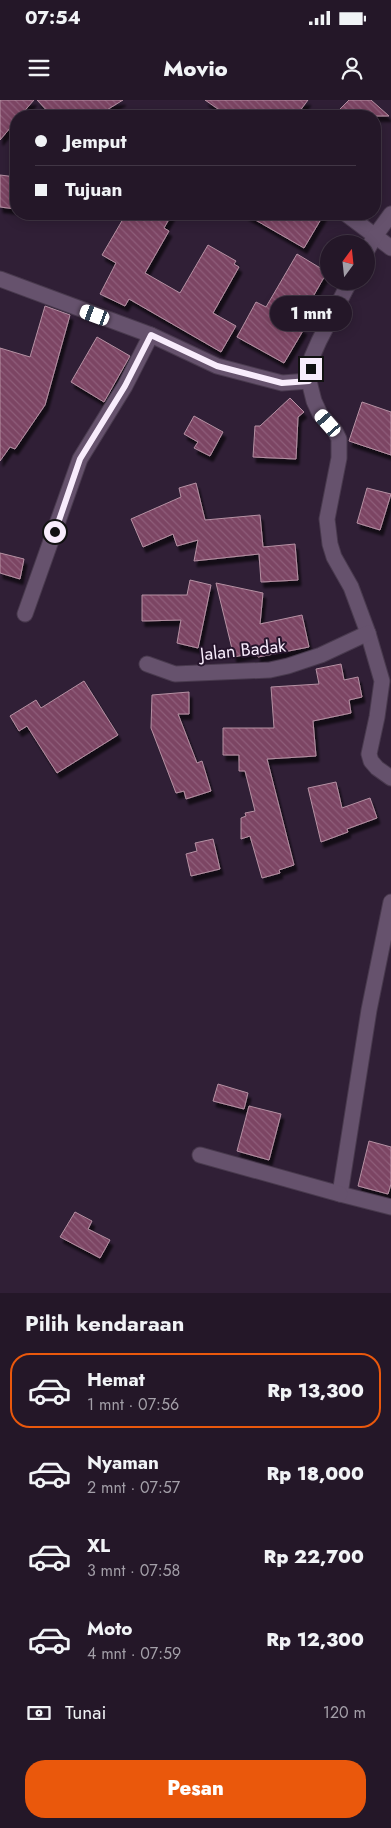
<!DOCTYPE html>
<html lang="id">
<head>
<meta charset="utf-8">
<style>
	body { margin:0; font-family:Jost,sans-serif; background:#2c2030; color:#f1f3f6; height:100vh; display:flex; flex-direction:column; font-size:19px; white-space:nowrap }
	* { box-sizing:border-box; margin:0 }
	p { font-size:16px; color:#a39fa8 }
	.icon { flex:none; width:28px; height:28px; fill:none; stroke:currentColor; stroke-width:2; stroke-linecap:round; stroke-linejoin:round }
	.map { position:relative; height:1193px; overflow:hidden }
	.sheet { display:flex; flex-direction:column; background:#241728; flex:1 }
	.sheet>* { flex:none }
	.banner { position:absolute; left:10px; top:10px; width:371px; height:110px; border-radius:20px; box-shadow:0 2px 12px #0003,0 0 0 1px #413645; display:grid; align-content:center; height:110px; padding:0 25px; background:#241728 }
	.needle { width:32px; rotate:15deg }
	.buttons { position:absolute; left:320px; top:135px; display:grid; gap:10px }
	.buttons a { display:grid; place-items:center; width:55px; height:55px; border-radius:50%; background:#241728; box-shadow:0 2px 12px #0003,0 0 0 1px #413645; font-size:25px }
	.end { position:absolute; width:22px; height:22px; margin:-11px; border:6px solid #f8ecfc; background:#111; box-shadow:0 0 0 2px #111 }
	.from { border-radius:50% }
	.bubble { position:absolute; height:35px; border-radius:18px; background:#241728; box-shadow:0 2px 12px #0003,0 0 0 1px #413645; font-size:16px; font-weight:800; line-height:35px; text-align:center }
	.car { position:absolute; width:15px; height:30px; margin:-15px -8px; border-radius:6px; box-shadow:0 0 4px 1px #0007; background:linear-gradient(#fff 24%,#345 0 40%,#fff 0 76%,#345 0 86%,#fff 0) }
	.banner b { display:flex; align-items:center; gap:18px; height:48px; font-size:19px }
	.banner b+b { border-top:1px solid #413645 }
	.banner i { width:12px; height:12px; background:#f1f3f6 }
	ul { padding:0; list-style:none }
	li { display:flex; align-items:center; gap:15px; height:75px; margin:0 10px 8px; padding:0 15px; border:2px solid transparent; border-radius:20px }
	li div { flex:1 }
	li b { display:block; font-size:19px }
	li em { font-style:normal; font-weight:800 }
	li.selected { border-color:#ea580c }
	li>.icon { width:45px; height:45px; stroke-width:1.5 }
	h2 { padding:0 25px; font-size:22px; line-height:60px }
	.pay { display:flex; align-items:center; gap:12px; height:55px; padding:0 25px; font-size:19px }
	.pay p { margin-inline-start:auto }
	.button { display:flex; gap:10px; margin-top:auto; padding:10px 25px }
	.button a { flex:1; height:58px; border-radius:20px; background:#ea580c; color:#fff; font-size:20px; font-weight:800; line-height:58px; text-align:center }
	.status { display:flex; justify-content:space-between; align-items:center; height:35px; padding:0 25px; background:#241728; direction:ltr }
	.status svg { height:14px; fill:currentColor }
	header { display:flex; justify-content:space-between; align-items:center; height:65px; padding:0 25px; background:#241728; font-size:22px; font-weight:800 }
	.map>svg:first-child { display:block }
</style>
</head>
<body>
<div class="status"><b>07:54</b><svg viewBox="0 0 49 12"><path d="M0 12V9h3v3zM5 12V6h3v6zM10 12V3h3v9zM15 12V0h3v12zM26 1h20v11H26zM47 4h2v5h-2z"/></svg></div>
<header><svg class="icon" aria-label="menu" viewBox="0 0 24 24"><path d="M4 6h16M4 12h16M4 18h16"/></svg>Movio<svg class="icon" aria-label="person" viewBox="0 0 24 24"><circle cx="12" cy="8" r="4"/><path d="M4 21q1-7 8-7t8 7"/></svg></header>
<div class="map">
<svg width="391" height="1193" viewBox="0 0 391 1193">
	<defs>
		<pattern id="building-back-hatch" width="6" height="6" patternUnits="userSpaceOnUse" patternTransform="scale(1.25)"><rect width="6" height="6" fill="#7c4463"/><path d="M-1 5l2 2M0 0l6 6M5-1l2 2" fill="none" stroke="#8f5f7a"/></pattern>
		<filter id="shadow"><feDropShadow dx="3" dy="5.5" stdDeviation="1" flood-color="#0009"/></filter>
	</defs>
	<rect width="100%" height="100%" fill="#301f36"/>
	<!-- building -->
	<g fill="url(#building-back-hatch)" stroke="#b591a3" filter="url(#shadow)">
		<polygon points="0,0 34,0 20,16 16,16 16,21 0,40"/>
		<polygon points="37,0 123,0 97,16 52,16"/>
		<polygon points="205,0 308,0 296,16 228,16"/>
		<polygon points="349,0 371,0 389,16 333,16"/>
		<polygon points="0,75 16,77 16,109 0,107"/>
		<polygon points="126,114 172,114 164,128 169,131 145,173 180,193 208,145 236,161 234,164 239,167 213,213 236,226 221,252 129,199 125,206 100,194 116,163 102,155"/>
		<polygon points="245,114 324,114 304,148"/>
		<polygon points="297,154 327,172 297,225 304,229 284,263 237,237 256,202 266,207"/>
		<polygon points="45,206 70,215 45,305 15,349 10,347 0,361 0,248 30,257"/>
		<polygon points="97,237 130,256 104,302 71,282"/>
		<polygon points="290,298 304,312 298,317 296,359 253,357 255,326 260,326"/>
		<polygon points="362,302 391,312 391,355 349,341"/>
		<polygon points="194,316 223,332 210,356 194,348 198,342 184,334"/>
		<polygon points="196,383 205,420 260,415 263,447 295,444 298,480 261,482 259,454 194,461 198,440 177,446 173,434 143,447 131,419 181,397 179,388"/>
		<polygon points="367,388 391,394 380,430 357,423"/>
		<polygon points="0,453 24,459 20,479 0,473"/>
		<polygon points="190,480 211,485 198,548 177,543 181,520 142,521 142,495 187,495"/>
		<polygon points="216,483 263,493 260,524 302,515 309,547 258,557 257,552 234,557"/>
		<polygon points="341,564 344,580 358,577 362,597 349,600 351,613 313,621 316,656 267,659 294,765 279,770 280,773 262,778 250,736 241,739 241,718 246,716 245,713 255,711 245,671 239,671 239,655 223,655 223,628 274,628 271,587 319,584 316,569"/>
		<polygon points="84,581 118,635 57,673 27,626 19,631 10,616 36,600 41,608"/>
		<polygon points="189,592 189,614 178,614 197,663 202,661 211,691 186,699 184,691 176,693 151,628 152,595"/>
		<polygon points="336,682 342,708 370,698 377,718 347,729 348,732 321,742 308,688"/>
		<polygon points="213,739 220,769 191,776 186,754 197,751 195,743"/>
		<polygon points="218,984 248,993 244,1009 213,1001"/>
		<polygon points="249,1006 281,1014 269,1060 237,1051"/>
		<polygon points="369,1041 391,1047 391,1084 388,1094 358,1086"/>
		<polygon points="75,1112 92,1121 88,1129 110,1140 100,1158 60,1137"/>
	</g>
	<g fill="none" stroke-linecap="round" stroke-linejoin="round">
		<defs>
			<g id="minor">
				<polyline points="346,114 391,148"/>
				<polyline points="366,152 375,136 391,114"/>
				<polyline points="0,179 151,235 217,266 282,283 309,281"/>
				<polyline points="350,181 319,241 312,257 309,281 314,301 320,314 335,331 339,339 339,358 327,419 330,444 334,457 351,487 368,533 382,581 377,617 369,654 371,661 377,668 391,678"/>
				<polyline points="25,514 80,359 125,286 151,235"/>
				<polyline points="147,564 175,574 270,570 288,566 321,555 368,533"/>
				<polyline points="391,802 369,910 340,1094 391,1107"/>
				<polyline points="200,1055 340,1094"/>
			</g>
		</defs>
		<!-- minor casing -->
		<use href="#minor" stroke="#493a4e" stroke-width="17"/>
		<!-- minor -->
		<use href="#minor" stroke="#66526d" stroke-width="15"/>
	</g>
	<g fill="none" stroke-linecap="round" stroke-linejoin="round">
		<!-- route -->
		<polyline stroke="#f8ecfc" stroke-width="6" points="55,432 80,359 125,286 151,235 217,266 282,283 309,281 311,269"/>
	</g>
	<g text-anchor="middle" stroke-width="4" stroke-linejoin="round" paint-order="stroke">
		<!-- street labels -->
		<g font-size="18" fill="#f8ecfc" stroke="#26152c">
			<text transform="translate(243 550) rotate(-6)" y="6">Jalan Badak</text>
		</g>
	</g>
</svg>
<div class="buttons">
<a><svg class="needle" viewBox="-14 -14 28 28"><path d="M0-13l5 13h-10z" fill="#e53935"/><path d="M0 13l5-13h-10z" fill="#a39fa8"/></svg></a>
</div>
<i class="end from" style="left:55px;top:432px"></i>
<i class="end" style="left:311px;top:269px"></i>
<div class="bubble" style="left:270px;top:196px;width:82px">1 mnt</div>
<i class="car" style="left:95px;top:215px;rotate:290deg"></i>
<i class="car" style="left:328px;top:323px;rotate:319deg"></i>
<div class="banner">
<b><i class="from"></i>Jemput</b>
<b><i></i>Tujuan</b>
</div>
</div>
<section class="sheet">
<h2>Pilih kendaraan</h2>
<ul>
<li class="selected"><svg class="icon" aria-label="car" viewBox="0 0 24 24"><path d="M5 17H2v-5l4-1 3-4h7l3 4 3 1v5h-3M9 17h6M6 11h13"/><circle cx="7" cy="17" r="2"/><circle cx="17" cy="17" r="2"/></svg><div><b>Hemat</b><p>1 mnt · 07:56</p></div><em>Rp 13,300</em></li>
<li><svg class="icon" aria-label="car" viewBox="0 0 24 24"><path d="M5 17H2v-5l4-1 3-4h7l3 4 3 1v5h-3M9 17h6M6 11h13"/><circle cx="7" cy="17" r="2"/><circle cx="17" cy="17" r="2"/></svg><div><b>Nyaman</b><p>2 mnt · 07:57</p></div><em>Rp 18,000</em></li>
<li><svg class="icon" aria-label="car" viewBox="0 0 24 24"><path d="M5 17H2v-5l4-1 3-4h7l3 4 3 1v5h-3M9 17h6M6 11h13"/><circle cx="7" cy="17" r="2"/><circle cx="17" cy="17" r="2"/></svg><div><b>XL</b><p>3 mnt · 07:58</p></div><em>Rp 22,700</em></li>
<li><svg class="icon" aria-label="car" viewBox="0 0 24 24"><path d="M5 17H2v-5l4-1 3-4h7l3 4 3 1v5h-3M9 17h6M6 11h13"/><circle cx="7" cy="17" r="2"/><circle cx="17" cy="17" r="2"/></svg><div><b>Moto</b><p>4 mnt · 07:59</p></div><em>Rp 12,300</em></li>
</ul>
<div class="pay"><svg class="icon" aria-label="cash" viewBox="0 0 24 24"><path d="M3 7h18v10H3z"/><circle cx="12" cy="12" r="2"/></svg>Tunai<p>120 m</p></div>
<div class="button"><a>Pesan</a></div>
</section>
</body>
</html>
